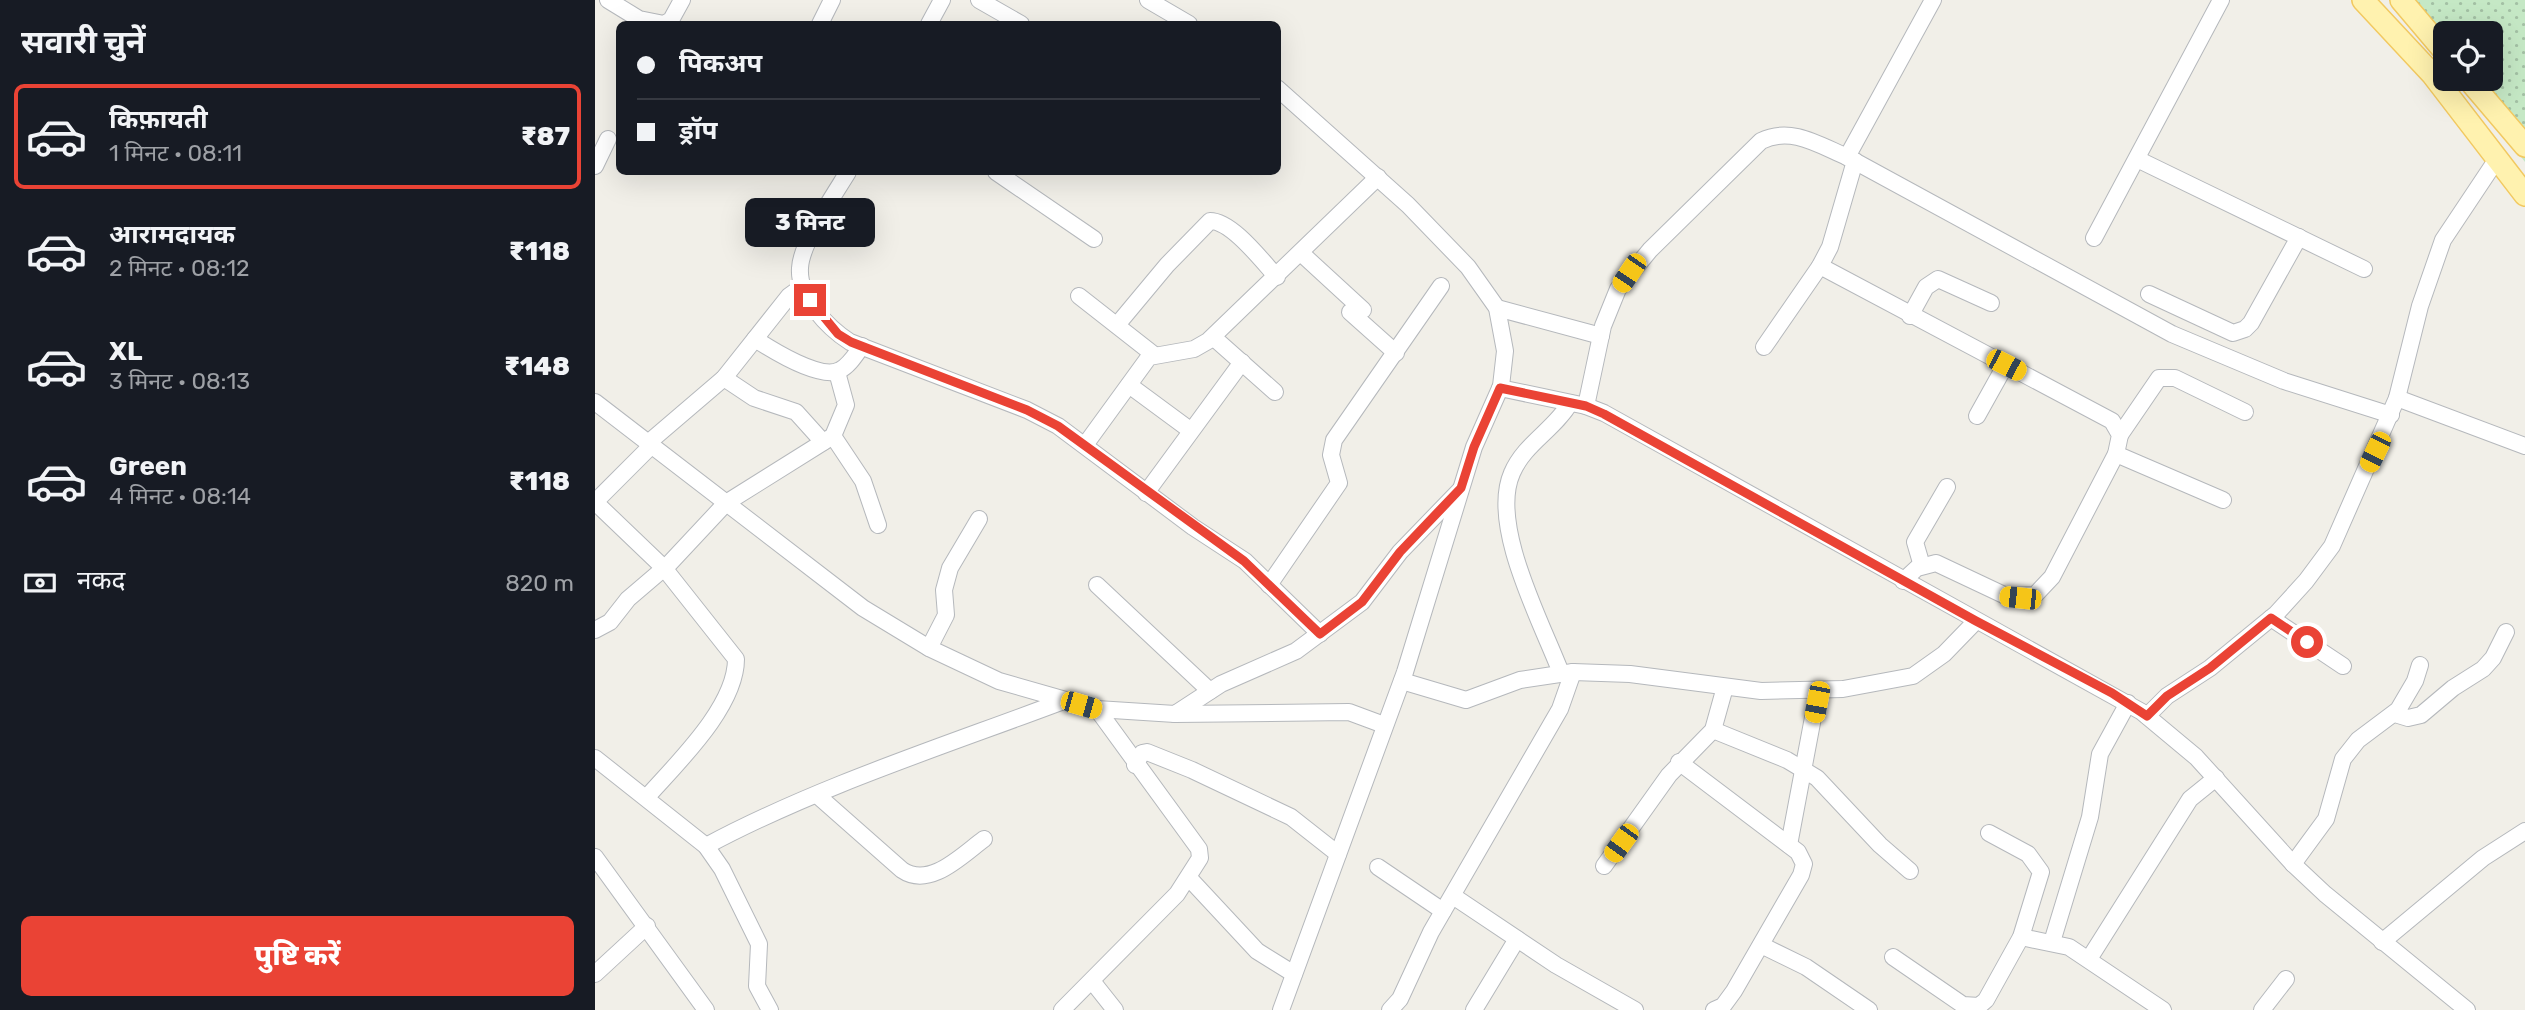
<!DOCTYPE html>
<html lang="hi">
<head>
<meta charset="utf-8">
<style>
	body { margin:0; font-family:Rubik,"Noto Sans Devanagari",sans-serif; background:#242831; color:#f1f3f6; height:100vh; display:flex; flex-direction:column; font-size:26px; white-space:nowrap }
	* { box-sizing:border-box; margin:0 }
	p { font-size:23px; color:#9ea1a6 }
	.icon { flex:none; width:38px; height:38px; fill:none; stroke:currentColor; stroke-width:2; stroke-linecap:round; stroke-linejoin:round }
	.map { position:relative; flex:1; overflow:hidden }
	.details { display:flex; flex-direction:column; background:#171b24; width:595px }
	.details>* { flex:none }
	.guide { position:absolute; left:21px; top:21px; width:665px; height:154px; border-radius:10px; box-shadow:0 7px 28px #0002; display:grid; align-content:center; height:154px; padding:0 21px; background:#171b24 }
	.buttons { position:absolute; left:1838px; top:21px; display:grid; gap:14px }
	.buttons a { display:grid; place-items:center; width:70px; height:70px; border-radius:10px; background:#171b24; box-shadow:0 7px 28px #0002; font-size:35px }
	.end { position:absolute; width:32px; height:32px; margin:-16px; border:9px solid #ea4335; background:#fff; box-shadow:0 0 0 4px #fff }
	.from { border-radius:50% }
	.bubble { position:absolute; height:49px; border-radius:10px; background:#171b24; box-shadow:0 7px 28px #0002; font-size:23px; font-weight:800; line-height:49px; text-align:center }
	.car { position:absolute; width:21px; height:42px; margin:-21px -10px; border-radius:9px; box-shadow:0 0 5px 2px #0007; background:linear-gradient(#f5c518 24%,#345 0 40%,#f5c518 0 76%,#345 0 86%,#f5c518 0) }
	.guide b { display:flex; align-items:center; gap:24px; height:66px; font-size:26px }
	.guide b+b { border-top:2px solid #363941 }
	.guide i { width:18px; height:18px; background:#f1f3f6 }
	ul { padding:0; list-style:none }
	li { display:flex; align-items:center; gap:21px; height:105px; margin:0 14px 10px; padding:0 7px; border:4px solid transparent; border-radius:10px }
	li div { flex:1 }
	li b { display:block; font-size:26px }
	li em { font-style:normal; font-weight:800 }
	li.current { border-color:#ea4335 }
	li>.icon { width:63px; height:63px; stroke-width:1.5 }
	h2 { padding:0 21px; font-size:32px; line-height:84px }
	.pay { display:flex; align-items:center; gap:18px; height:77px; padding:0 21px; font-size:26px }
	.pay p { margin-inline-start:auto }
	.button { display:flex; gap:14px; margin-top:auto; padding:14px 21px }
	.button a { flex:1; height:80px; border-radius:10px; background:#ea4335; color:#fff; font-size:28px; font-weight:800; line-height:80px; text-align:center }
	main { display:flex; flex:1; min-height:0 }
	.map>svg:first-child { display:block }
</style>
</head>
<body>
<main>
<section class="details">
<h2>सवारी चुनें</h2>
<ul>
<li class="current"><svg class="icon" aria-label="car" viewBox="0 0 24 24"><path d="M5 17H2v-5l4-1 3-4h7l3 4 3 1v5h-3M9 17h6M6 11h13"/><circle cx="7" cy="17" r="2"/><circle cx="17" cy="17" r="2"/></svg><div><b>किफ़ायती</b><p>1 मिनट · 08:11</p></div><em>₹87</em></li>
<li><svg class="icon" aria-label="car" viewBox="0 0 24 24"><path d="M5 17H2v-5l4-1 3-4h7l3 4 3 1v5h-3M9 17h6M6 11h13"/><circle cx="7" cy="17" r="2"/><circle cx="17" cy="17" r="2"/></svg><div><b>आरामदायक</b><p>2 मिनट · 08:12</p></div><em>₹118</em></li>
<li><svg class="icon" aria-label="car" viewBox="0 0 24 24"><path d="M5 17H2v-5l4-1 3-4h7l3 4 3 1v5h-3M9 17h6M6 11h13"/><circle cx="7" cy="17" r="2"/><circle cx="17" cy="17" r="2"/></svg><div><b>XL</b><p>3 मिनट · 08:13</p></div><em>₹148</em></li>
<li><svg class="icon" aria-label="car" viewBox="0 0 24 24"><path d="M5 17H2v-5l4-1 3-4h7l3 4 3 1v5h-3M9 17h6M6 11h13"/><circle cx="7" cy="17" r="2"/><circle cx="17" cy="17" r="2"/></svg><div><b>Green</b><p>4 मिनट · 08:14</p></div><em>₹118</em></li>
</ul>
<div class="pay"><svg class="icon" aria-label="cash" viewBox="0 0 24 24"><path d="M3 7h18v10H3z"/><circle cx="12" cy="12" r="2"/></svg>नकद<p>820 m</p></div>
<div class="button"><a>पुष्टि करें</a></div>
</section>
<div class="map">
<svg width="1930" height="1010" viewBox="0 0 1930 1010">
	<defs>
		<pattern id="green-dots" width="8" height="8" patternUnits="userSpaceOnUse" patternTransform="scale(1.75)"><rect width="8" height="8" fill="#c5e8c5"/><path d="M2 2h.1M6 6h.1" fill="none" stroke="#a3c0a4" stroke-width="1.8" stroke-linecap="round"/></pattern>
	</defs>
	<rect width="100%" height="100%" fill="#f1efe8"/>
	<!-- green -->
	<polygon fill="url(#green-dots)" points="1805,0 1930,0 1930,162 1866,79 1895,79 1895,33 1850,33 1850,58"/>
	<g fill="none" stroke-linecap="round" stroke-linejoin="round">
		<defs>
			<g id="minor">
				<polyline points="13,0 44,19 69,24 76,20 87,0"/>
				<polyline points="384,0 426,24"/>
				<polyline points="553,0 594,24"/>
				<polyline points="225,24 237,0"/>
				<polyline points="334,24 347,0"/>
				<polyline points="682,88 813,205 873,267 902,308 910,351 906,386 879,447 810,672 686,1010"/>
				<polyline points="1252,157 1338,0"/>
				<polyline points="1542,159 1769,269"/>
				<polyline points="0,166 13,139"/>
				<path d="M253,172C239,195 206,243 205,268C203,297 233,328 255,342L432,410L463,426L598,527L650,561L725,634"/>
				<polyline points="401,172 499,239"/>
				<polyline points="1499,238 1626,0"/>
				<polyline points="706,253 768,310"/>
				<polyline points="1225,266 1517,421 1525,435 1521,454 1457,577 1440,595 1411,596 1341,563 1322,568 1308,581"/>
				<polyline points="1554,294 1638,333 1650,329 1656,323 1704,237"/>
				<polyline points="484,296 558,354"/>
				<polyline points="902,308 1006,336"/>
				<polyline points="755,312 801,353"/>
				<polyline points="1315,316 1331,287 1343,279 1396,303"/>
				<path d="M522,325L572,265L615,221C637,221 667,261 682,277"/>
				<polyline points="618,337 680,392"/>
				<path d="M160,339C177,350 226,381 245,370C254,366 261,354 267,346"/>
				<polyline points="1169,347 1225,266 1235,247 1260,161"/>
				<polyline points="129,378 159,398 201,412 228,442"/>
				<polyline points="534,385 595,430"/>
				<polyline points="905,388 991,406 1009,413 1547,712 1601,757 1698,864 1730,894 1872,1010"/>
				<polyline points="1802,398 1930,446"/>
				<polyline points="0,402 268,608 334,648 404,681 502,709 580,714 626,684 701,651 767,602 805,552 865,490"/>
				<path d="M991,406L1008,326L1023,289L1055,250L1166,141C1196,126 1224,145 1252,157L1577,334L1689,381L1796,415"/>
				<polyline points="1382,416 1411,364"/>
				<polyline points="1525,435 1564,378 1580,378 1650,412"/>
				<polyline points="238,436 268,481 283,525"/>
				<polyline points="53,443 129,378 194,296 208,286"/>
				<polyline points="490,445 554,357 599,349 613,341 783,177"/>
				<polyline points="1521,454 1628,500"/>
				<polyline points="551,493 647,362"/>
				<path d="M0,502L69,568L141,659C141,707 82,763 52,797"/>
				<polyline points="0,502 56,446"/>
				<polyline points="1327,566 1320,542 1352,487"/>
				<polyline points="502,585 615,691"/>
				<polyline points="674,585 744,483 736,455 739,440 846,286"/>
				<polyline points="1676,618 1748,666"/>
				<polyline points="0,630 15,622 33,599 74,564 131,503 238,436 251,405 242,372"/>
				<polyline points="334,648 351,615 349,590 355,568 384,519"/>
				<path d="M966,673C947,623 894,525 917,473C929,444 960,429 975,403"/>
				<polyline points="807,681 871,700 925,680 978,672 1035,674 1166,691 1248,689 1318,676 1349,654 1381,621"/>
				<polyline points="580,714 754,712 789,725"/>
				<polyline points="1800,714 1813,718 1826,715 1858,688 1888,669 1898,658 1911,632"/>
				<polyline points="1552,716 1572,696 1615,668 1681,614 1711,581 1737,546 1802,398 1825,306 1848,240 1902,159"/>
				<polyline points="1118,730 1192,760 1222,778 1285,845 1315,871"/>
				<polyline points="0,758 111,846 127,869 164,944 162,986 175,1010"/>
				<polyline points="1084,762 1203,852 1209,864 1206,875 1139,991 1128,1006 1119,1010"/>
				<polyline points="540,765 547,753 552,752 597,770 696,817 743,854"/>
				<path d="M222,795L307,870C335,889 367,855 389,839"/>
				<polyline points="1194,845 1223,691"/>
				<path d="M111,846C223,786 352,745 471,700"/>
				<polyline points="0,857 111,1010"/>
				<polyline points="1698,864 1731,819 1748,759 1763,740 1803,710 1820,681 1825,665"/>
				<polyline points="1009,866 1074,775 1118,730 1130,687"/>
				<polyline points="783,867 848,911"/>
				<polyline points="594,878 662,951 699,974"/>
				<polyline points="858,896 961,965 1040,1010"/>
				<polyline points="1426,937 1474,947 1568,1010"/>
				<polyline points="1457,942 1495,817 1505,754 1533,703"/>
				<polyline points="1787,942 1888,858 1930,831"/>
				<polyline points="1166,945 1211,967 1274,1010"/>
				<polyline points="1298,957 1368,1005 1384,1006 1391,1000 1426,937 1446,872 1433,854 1394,833"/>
				<polyline points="1494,959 1595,799 1621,778"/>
				<polyline points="0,974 52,926"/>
				<polyline points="497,981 520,1010"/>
				<polyline points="467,1010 582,894 605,858 604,849 502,709"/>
				<polyline points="795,1010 805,999 836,932 965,709 978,672"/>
				<polyline points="879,1010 922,939"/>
				<polyline points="1667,1010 1691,979"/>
			</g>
			<g id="major">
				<polyline points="1768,0 1837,74 1930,195"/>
				<polyline points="1806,0 1850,52"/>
				<polyline points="1873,79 1930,146"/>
			</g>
		</defs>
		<!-- minor casing -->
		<use href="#minor" stroke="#b5b8bc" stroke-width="18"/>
		<!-- major casing -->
		<use href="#major" stroke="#f2c960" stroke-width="24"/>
		<!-- minor -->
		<use href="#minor" stroke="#fff" stroke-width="16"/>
		<!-- major -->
		<use href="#major" stroke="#fff2af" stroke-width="21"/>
	</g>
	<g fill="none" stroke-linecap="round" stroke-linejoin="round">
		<!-- route -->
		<polyline stroke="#ea4335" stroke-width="9" points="215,300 243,334 256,342 432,410 463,426 649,561 725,634 767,602 805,552 866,488 879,447 905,388 991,406 1009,414 1381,621 1517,693 1552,716 1572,696 1615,668 1676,618 1712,642"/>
	</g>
</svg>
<div class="buttons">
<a><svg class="icon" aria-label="locate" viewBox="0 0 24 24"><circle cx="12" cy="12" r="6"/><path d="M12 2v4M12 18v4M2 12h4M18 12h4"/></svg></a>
</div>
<i class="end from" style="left:1712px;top:642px"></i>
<i class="end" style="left:215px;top:300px"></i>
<div class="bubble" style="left:150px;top:198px;width:130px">3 मिनट</div>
<i class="car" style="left:1034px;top:273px;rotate:214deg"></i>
<i class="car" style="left:1411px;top:365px;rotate:117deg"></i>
<i class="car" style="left:1780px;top:452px;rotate:206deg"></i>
<i class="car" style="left:1425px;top:598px;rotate:276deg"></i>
<i class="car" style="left:1222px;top:702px;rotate:191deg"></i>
<i class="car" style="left:486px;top:705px;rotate:106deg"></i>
<i class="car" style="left:1026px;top:843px;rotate:216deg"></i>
<div class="guide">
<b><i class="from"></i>पिकअप</b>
<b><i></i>ड्रॉप</b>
</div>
</div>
</main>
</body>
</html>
